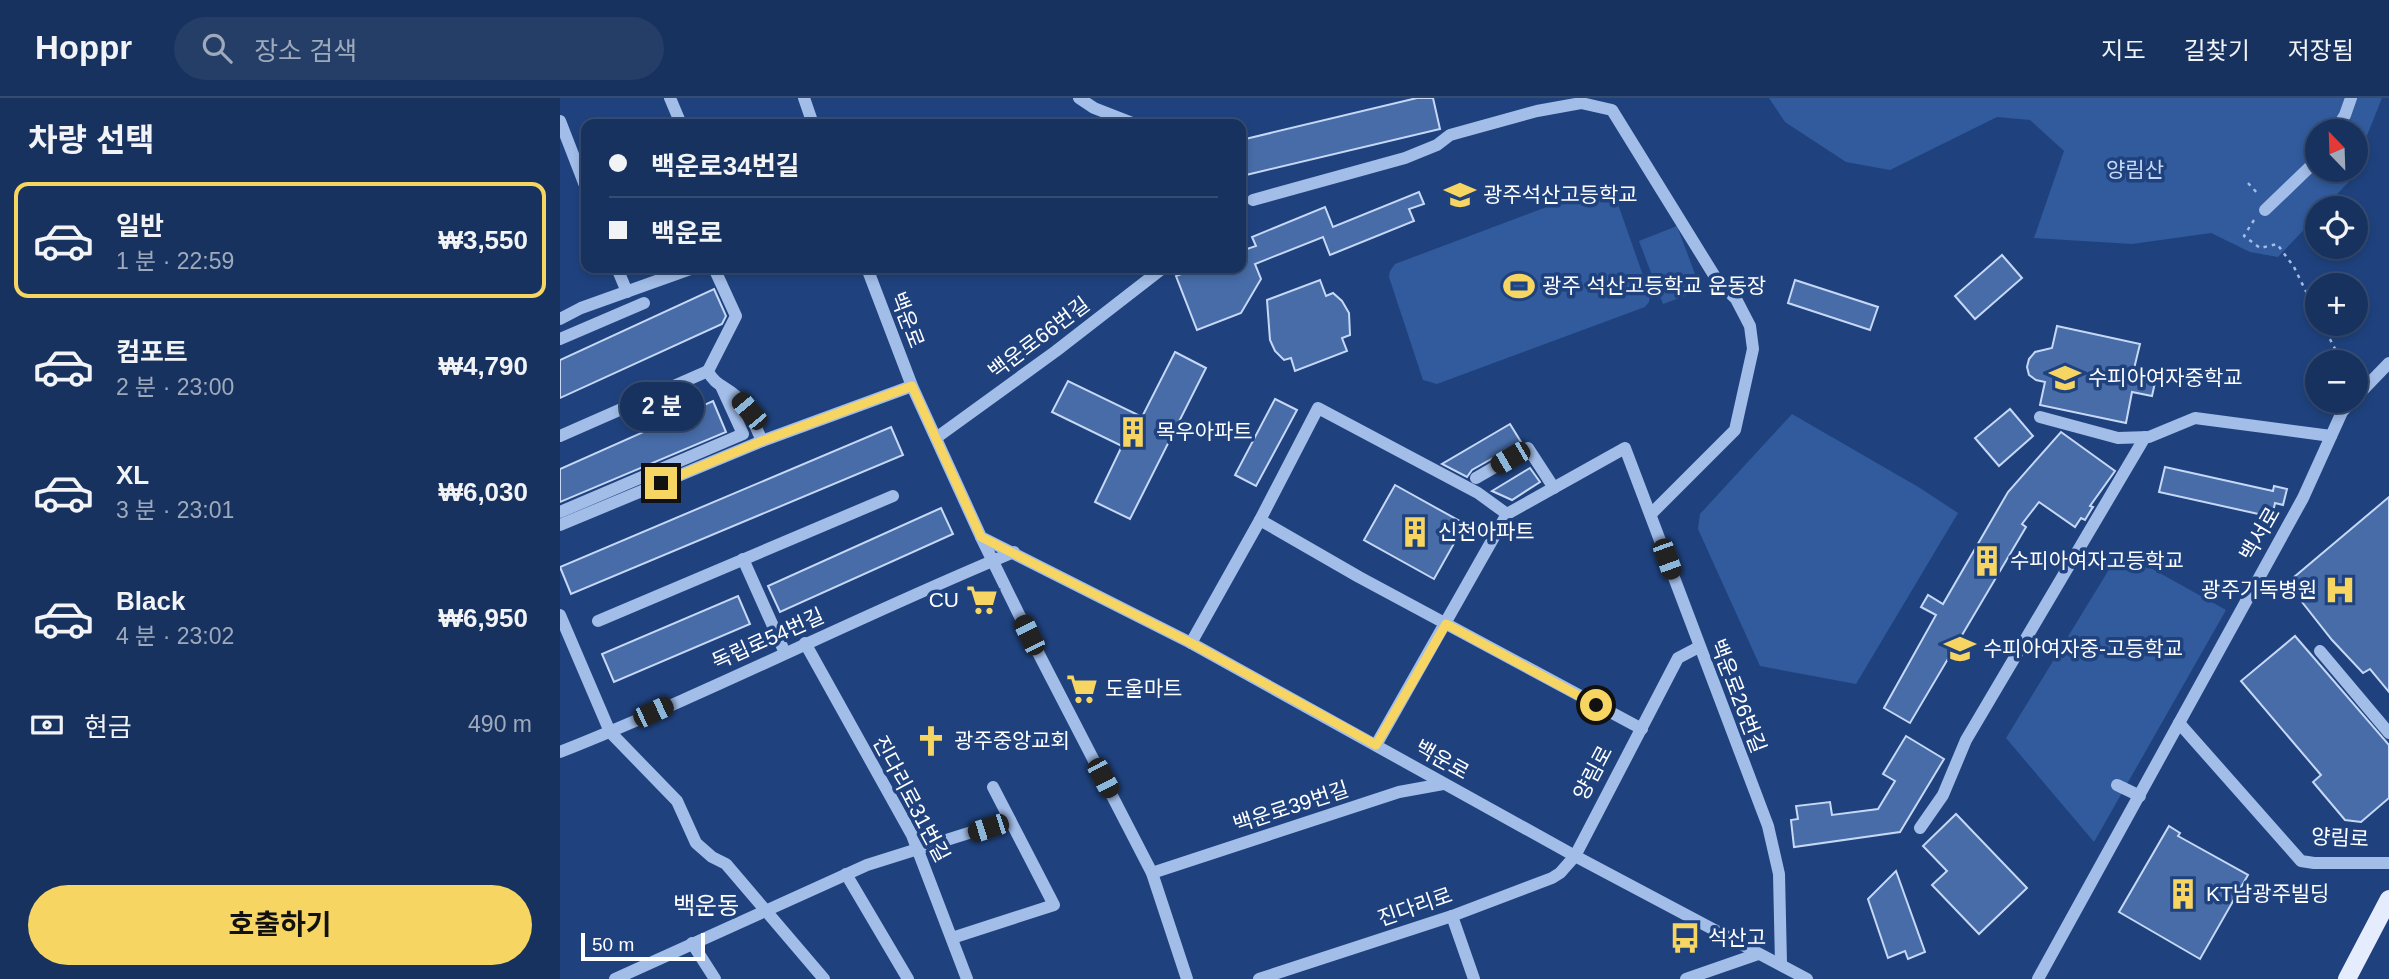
<!DOCTYPE html>
<html lang="ko">
<head>
<meta charset="utf-8">
<style>
	body { margin:0; font-family:Helvetica,"Noto Sans KR",sans-serif; background:#243e67; color:#f1f3f6; height:100vh; display:flex; flex-direction:column; font-size:26px; white-space:nowrap }
	* { box-sizing:border-box; margin:0 }
	p { font-size:23px; color:#9eaabc }
	.icon { flex:none; width:38px; height:38px; fill:none; stroke:currentColor; stroke-width:2; stroke-linecap:round; stroke-linejoin:round }
	.map { position:relative; flex:1; overflow:hidden }
	.drawer { display:flex; flex-direction:column; background:#17325e; width:560px }
	.drawer>* { flex:none }
	.top-card { position:absolute; left:21px; top:21px; width:665px; height:154px; border-radius:14px; box-shadow:0 4px 10px #0003,0 0 0 2px #364d73; display:grid; align-content:center; height:154px; padding:0 28px; background:#17325e }
	.needle { width:46px; rotate:337deg }
	.tools { position:absolute; left:1745px; top:21px; display:grid; gap:14px }
	.tools a { display:grid; place-items:center; width:63px; height:63px; border-radius:50%; background:#17325e; box-shadow:0 4px 10px #0003,0 0 0 2px #364d73; font-size:35px }
	.scale { position:absolute; left:21px; bottom:18px; width:124px; box-sizing:border-box; padding-left:7px; border:4px solid #fff; border-top:0; font-size:19px; line-height:24px; white-space:nowrap; color:#fff; -webkit-text-stroke:5px #1f427e; paint-order:stroke }
	.end { position:absolute; width:32px; height:32px; margin:-16px; border:9px solid #f6d562; background:#111; box-shadow:0 0 0 4px #111 }
	.from { border-radius:50% }
	.bubble { position:absolute; height:49px; border-radius:24px; background:#17325e; box-shadow:0 4px 10px #0003,0 0 0 2px #364d73; font-size:23px; font-weight:700; line-height:49px; text-align:center }
	.car { position:absolute; width:21px; height:42px; margin:-21px -10px; border-radius:9px; box-shadow:0 0 5px 2px #0007; background:linear-gradient(#222 24%,#8ab4d8 0 40%,#222 0 76%,#8ab4d8 0 86%,#222 0) }
	.top-card b { display:flex; align-items:center; gap:24px; height:66px; font-size:26px }
	.top-card b+b { border-top:2px solid #364d73 }
	.top-card i { width:18px; height:18px; background:#f1f3f6 }
	ul { padding:0; list-style:none }
	li { display:flex; align-items:center; gap:21px; height:116px; margin:0 14px 10px; padding:0 14px; border:4px solid transparent; border-radius:14px }
	li div { flex:1 }
	li b { display:block; font-size:26px }
	li em { font-style:normal; font-weight:700 }
	li.selected { border-color:#f6d562 }
	li>.icon { width:63px; height:63px; stroke-width:1.5 }
	h2 { padding:0 28px; font-size:32px; line-height:84px }
	.pay { display:flex; align-items:center; gap:18px; height:77px; padding:0 28px; font-size:26px }
	.pay p { margin-inline-start:auto }
	.button { display:flex; gap:14px; margin-top:auto; padding:14px 28px }
	.button a { flex:1; height:80px; border-radius:42px; background:#f6d562; color:#111; font-size:28px; font-weight:700; line-height:80px; text-align:center }
	header { display:flex; align-items:center; gap:42px; box-sizing:border-box; height:98px; padding:0 35px; background:#17325e; border-bottom:2px solid #364d73 }
	header strong { font-size:33px }
	nav { display:flex; gap:38px; margin-inline-start:auto; font-size:24px }
	.search { width:490px; height:63px; background:#243e67; display:flex; align-items:center; gap:18px; box-sizing:border-box; padding:0 24px; border-radius:38px; color:#9eaabc; font-size:26px }
	main { display:flex; flex:1; min-height:0 }
	.map>svg:first-child { display:block }
</style>
</head>
<body>
<header>
<strong>Hoppr</strong>
<div class="search"><svg class="icon" aria-label="search" viewBox="0 0 24 24"><circle cx="10" cy="10" r="6"/><path d="M15 15l6 6"/></svg>장소 검색</div>
<nav><a>지도</a><a>길찾기</a><a>저장됨</a></nav>
</header>
<main>
<section class="drawer">
<h2>차량 선택</h2>
<ul>
<li class="selected"><svg class="icon" aria-label="car" viewBox="0 0 24 24"><path d="M5 17H2v-5l4-1 3-4h7l3 4 3 1v5h-3M9 17h6M6 11h13"/><circle cx="7" cy="17" r="2"/><circle cx="17" cy="17" r="2"/></svg><div><b>일반</b><p>1 분 · 22:59</p></div><em>₩3,550</em></li>
<li><svg class="icon" aria-label="car" viewBox="0 0 24 24"><path d="M5 17H2v-5l4-1 3-4h7l3 4 3 1v5h-3M9 17h6M6 11h13"/><circle cx="7" cy="17" r="2"/><circle cx="17" cy="17" r="2"/></svg><div><b>컴포트</b><p>2 분 · 23:00</p></div><em>₩4,790</em></li>
<li><svg class="icon" aria-label="car" viewBox="0 0 24 24"><path d="M5 17H2v-5l4-1 3-4h7l3 4 3 1v5h-3M9 17h6M6 11h13"/><circle cx="7" cy="17" r="2"/><circle cx="17" cy="17" r="2"/></svg><div><b>XL</b><p>3 분 · 23:01</p></div><em>₩6,030</em></li>
<li><svg class="icon" aria-label="car" viewBox="0 0 24 24"><path d="M5 17H2v-5l4-1 3-4h7l3 4 3 1v5h-3M9 17h6M6 11h13"/><circle cx="7" cy="17" r="2"/><circle cx="17" cy="17" r="2"/></svg><div><b>Black</b><p>4 분 · 23:02</p></div><em>₩6,950</em></li>
</ul>
<div class="pay"><svg class="icon" aria-label="cash" viewBox="0 0 24 24"><path d="M3 7h18v10H3z"/><circle cx="12" cy="12" r="2"/></svg>현금<p>490 m</p></div>
<div class="button"><a>호출하기</a></div>
</section>
<div class="map">
<svg width="1829" height="881" viewBox="0 0 1829 881">
	<rect width="100%" height="100%" fill="#1f427e"/>
	<!-- green -->
	<g fill="#315b9d">
		<polygon points="1209,0 1822,0 1796,65 1796,33 1757,33 1757,72 1799,73 1764,110 1757,110 1757,118 1718,159 1690,154 1651,135 1572,146 1474,140 1504,53 1470,22 1437,19 1330,72 1286,64 1225,24"/>
		<polygon points="1040,89 1054,95 1090,197 1089,204 1085,209 877,286 863,282 829,179 830,173 835,166"/>
		<polygon points="1117,128 1141,192 1103,206 1079,143"/>
		<polygon points="1232,316 1360,390 1398,415 1296,586 1200,568 1138,431 1140,416"/>
		<polygon points="1569,458 1666,512 1534,744 1446,640 1556,460"/>
	</g>
	<!-- building -->
	<g fill="#476ca8" stroke="#c6d8f6" stroke-width="2">
		<polygon points="857,0 873,0 880,31 686,77 681,54 681,42"/>
		<polygon points="859,94 864,106 849,111 854,123 770,157 763,139 695,166 701,181 681,215 637,232 616,178 638,170 681,170 681,153 696,148 692,139 765,109 773,129"/>
		<polygon points="1442,157 1462,180 1415,221 1395,198"/>
		<polygon points="760,182 766,198 773,195 782,203 789,215 790,237 782,240 787,253 735,273 731,260 724,262 715,253 710,242 707,202"/>
		<polygon points="1235,182 1318,209 1310,232 1228,205"/>
		<polygon points="154,191 166,218 162,226 0,300 0,262"/>
		<polygon points="1497,228 1580,246 1573,275 1596,280 1592,298 1572,294 1566,325 1480,307 1485,284 1476,282 1469,277 1467,269 1469,261 1475,254 1492,250"/>
		<polygon points="615,254 646,270 570,421 535,404 562,348 492,314 508,283 582,319"/>
		<polygon points="715,301 737,312 696,388 675,377"/>
		<polygon points="153,303 166,334 0,404 0,371"/>
		<polygon points="1450,311 1473,338 1439,368 1415,340"/>
		<polygon points="950,326 961,344 912,372 907,379 882,366"/>
		<polygon points="331,329 343,357 11,496 0,469"/>
		<polygon points="1501,334 1555,373 1530,408 1533,409 1531,412 1525,422 1521,420 1515,429 1479,404 1462,426 1466,429 1350,625 1324,610 1376,517 1361,509 1368,497 1383,506 1448,394"/>
		<polygon points="1605,369 1713,393 1714,388 1727,391 1723,407 1715,405 1712,419 1599,394"/>
		<polygon points="970,370 980,384 952,402 932,393"/>
		<polygon points="835,387 905,426 874,481 804,442"/>
		<polygon points="1829,399 1829,594 1810,571 1803,575 1772,542 1727,485"/>
		<polygon points="381,410 393,436 220,514 208,488"/>
		<polygon points="178,498 190,526 54,584 42,556"/>
		<polygon points="1735,538 1829,647 1829,700 1801,724 1785,722 1753,684 1761,677 1681,583"/>
		<polygon points="1346,638 1384,661 1340,734 1234,749 1231,722 1238,721 1236,708 1270,704 1272,717 1318,711 1335,683 1323,676"/>
		<polygon points="1396,716 1467,790 1419,836 1372,787 1387,773 1363,748"/>
		<polygon points="1609,728 1620,735 1618,738 1688,777 1640,861 1559,814"/>
		<polygon points="1336,773 1365,854 1348,861 1345,853 1328,860 1308,801"/>
	</g>
	<g fill="none" stroke-linecap="round" stroke-linejoin="round">
		<!-- path -->
		<g stroke="#a2bde8" stroke-width="2.5" stroke-dasharray="3.5 5" stroke-linecap="butt">
			<polyline points="1688,85 1699,97"/>
			<polyline points="1694,122 1684,138 1700,150 1717,146 1734,169 1757,216"/>
			<polyline points="1762,226 1782,264"/>
		</g>
		<!-- minor -->
		<g stroke="#a2bde8" stroke-width="12">
			<polyline points="110,0 121,26"/>
			<polyline points="244,0 253,26"/>
			<polyline points="519,0 534,10 575,26"/>
			<polyline points="0,23 26,90"/>
			<polyline points="1775,33 1785,17 1791,0"/>
			<polyline points="693,102 845,60 877,47 890,37 977,13 1021,5 1052,12 1157,182 1176,201 1190,228 1193,251 1175,332 1091,416"/>
			<polyline points="1705,112 1757,62"/>
			<polyline points="57,170 67,194"/>
			<path d="M154,170L176,218L148,273C154,287 167,289 177,299C189,312 195,327 202,343"/>
			<polyline points="307,170 352,288 421,439 631,545 1015,758 1247,881"/>
			<polyline points="0,221 21,210 133,170"/>
			<polyline points="0,241 84,205"/>
			<polyline points="1796,299 1829,265"/>
			<polyline points="1480,319 1558,340 1589,339 1635,320 1771,338"/>
			<polyline points="0,338 148,273"/>
			<polyline points="376,340 496,253 603,170"/>
			<polyline points="916,380 968,350 994,390"/>
			<polyline points="0,414 183,336 161,288"/>
			<polyline points="700,422 799,479 1082,631"/>
			<polyline points="0,427 202,343 352,288"/>
			<polyline points="421,439 469,537 592,775 627,881"/>
			<polyline points="183,461 225,555"/>
			<polyline points="0,517 50,634 117,703 136,745 152,759 166,766 264,881"/>
			<polyline points="38,523 333,398"/>
			<polyline points="245,545 352,737 407,881"/>
			<polyline points="631,545 700,422 758,310 918,395 947,416"/>
			<polyline points="1760,553 1829,635"/>
			<polyline points="1619,625 1741,763 1754,765 1829,765"/>
			<polyline points="816,647 947,416 1065,350 1208,728 1219,776 1221,866"/>
			<path d="M0,654C154,593 301,517 454,454"/>
			<polyline points="1557,687 1580,698"/>
			<polyline points="1360,730 1383,697 1406,642 1585,339"/>
			<polyline points="592,775 839,694 883,686"/>
			<polyline points="286,776 348,881"/>
			<polyline points="892,818 914,881"/>
			<polyline points="392,840 494,807 433,689"/>
			<polyline points="132,845 155,881"/>
			<polyline points="55,881 307,767 450,722"/>
			<polyline points="699,881 892,818 992,780 1000,775 1015,758 1118,560 1139,549"/>
			<polyline points="1126,881 1198,856"/>
			<polyline points="1478,881 1743,400 1782,314 1792,303"/>
		</g>
		<!-- major -->
		<polyline stroke="#e4ecfe" stroke-width="18" points="1787,881 1829,801"/>
	</g>
	<g fill="none" stroke-linecap="round" stroke-linejoin="round">
		<!-- route -->
		<polyline stroke="#f6d562" stroke-width="9" points="101,385 202,343 352,288 421,439 631,545 816,647 886,526 1036,607"/>
	</g>
	<!-- icons -->
	<defs>
		<symbol id="school-bare" viewBox="-9 -9 18 18"><path d="M0-5L7-2L0 1L-7-2ZM-4 1L0 2.5L4 1V4Q0 6-4 4Z" fill="#f6d562" stroke="#1f427e" stroke-width="2.5" paint-order="stroke"/></symbol>
		<symbol id="stadium-bare" viewBox="-9 -9 18 18"><path d="M0-5a6.5 5 0 1 0 0 10a6.5 5 0 1 0 0-10ZM-3.5-1.8h7v3.6h-7Z" fill="#f6d562" stroke="#1f427e" stroke-width="2.5" paint-order="stroke"/></symbol>
		<symbol id="building-bare" viewBox="-9 -9 18 18"><path d="M-4-6H4V6H1V3H-1V6H-4ZM-2.5-4.3h1.7v1.8h-1.7ZM.8-4.3h1.7v1.8H.8ZM-2.5-1h1.7V.8h-1.7ZM.8-1h1.7V.8H.8Z" fill="#f6d562" stroke="#1f427e" stroke-width="2.5" paint-order="stroke"/></symbol>
		<symbol id="hospital-bare" viewBox="-9 -9 18 18"><path d="M-5-5h3v3.5h4V-5h3V5h-3V1.5h-4V5h-3Z" fill="#f6d562" stroke="#1f427e" stroke-width="2.5" paint-order="stroke"/></symbol>
		<symbol id="supermarket-bare" viewBox="-9 -9 18 18"><path d="M-6-5.5h2.5l.6 2H6L4.5 2H-2.5L-4.4-4H-6ZM-1.5 3.2a1.3 1.3 0 1 0 .1 0ZM3 3.2a1.3 1.3 0 1 0 .1 0Z" fill="#f6d562" stroke="#1f427e" stroke-width="2.5" paint-order="stroke"/></symbol>
		<symbol id="church-bare" viewBox="-9 -9 18 18"><path d="M-1.2-6h2.4v3.5h3.3v2.4h-3.3V6h-2.4V-.1h-3.3v-2.4h3.3Z" fill="#f6d562" stroke="#1f427e" stroke-width="2.5" paint-order="stroke"/></symbol>
		<symbol id="bus-bare" viewBox="-9 -9 18 18"><path d="M-5-6H5V4H4V6H2V4H-2V6H-4V4H-5ZM-3.5-4V0h7V-4ZM-3.5 1.2v1.5H-2V1.2ZM2 1.2v1.5H3.5V1.2Z" fill="#f6d562" stroke="#1f427e" stroke-width="2.5" paint-order="stroke"/></symbol>
	</defs>
	<g fill-rule="evenodd">
		<use href="#school-bare" x="878" y="75" width="44" height="44"/>
		<use href="#stadium-bare" x="937" y="166" width="44" height="44"/>
		<use href="#school-bare" x="1483" y="258" width="44" height="44"/>
		<use href="#building-bare" x="551" y="312" width="44" height="44"/>
		<use href="#building-bare" x="833" y="412" width="44" height="44"/>
		<use href="#building-bare" x="1405" y="441" width="44" height="44"/>
		<use href="#hospital-bare" x="1758" y="470" width="44" height="44"/>
		<use href="#supermarket-bare" x="400" y="480" width="44" height="44"/>
		<use href="#school-bare" x="1378" y="529" width="44" height="44"/>
		<use href="#supermarket-bare" x="500" y="569" width="44" height="44"/>
		<use href="#church-bare" x="349" y="621" width="44" height="44"/>
		<use href="#building-bare" x="1601" y="774" width="44" height="44"/>
		<use href="#bus-bare" x="1103" y="818" width="44" height="44"/>
	</g>
	<g text-anchor="middle" stroke-width="7" stroke-linejoin="round" paint-order="stroke">
		<!-- park labels -->
		<g font-size="21" fill="#c6d8f6" stroke="#1f427e">
			<text x="1575" y="79">양림산</text>
		</g>
		<!-- poi labels -->
		<g font-size="21" fill="#fff" stroke="#1f427e" text-anchor="start">
			<text x="923" y="104">광주석산고등학교</text>
			<text x="982" y="195">광주 석산고등학교 운동장</text>
			<text x="1528" y="287">수피아여자중학교</text>
			<text x="596" y="341">목우아파트</text>
			<text x="878" y="441">신천아파트</text>
			<text x="1450" y="470">수피아여자고등학교</text>
			<text x="1757" y="499" text-anchor="end">광주기독병원</text>
			<text x="399" y="509" text-anchor="end">CU</text>
			<text x="1423" y="558">수피아여자중-고등학교</text>
			<text x="545" y="598">도울마트</text>
			<text x="394" y="650">광주중앙교회</text>
			<text x="1646" y="803">KT남광주빌딩</text>
			<text x="1148" y="847">석산고</text>
		</g>
		<!-- street labels -->
		<g font-size="21" fill="#fff" stroke="#1f427e">
			<text transform="translate(347 222) rotate(69)" y="7">백운로</text>
			<text transform="translate(479 240) rotate(-37)" y="7">백운로66번길</text>
			<text transform="translate(1700 436) rotate(-60)" y="7">백서로</text>
			<text transform="translate(208 541) rotate(-24)" y="7">독립로54번길</text>
			<text transform="translate(1178 598) rotate(69)" y="7">백운로26번길</text>
			<text transform="translate(882 662) rotate(29)" y="7">백운로</text>
			<text transform="translate(1033 675) rotate(-62)" y="7">양림로</text>
			<text transform="translate(351 701) rotate(62)" y="7">진다리로31번길</text>
			<text transform="translate(731 709) rotate(-18)" y="7">백운로39번길</text>
			<text transform="translate(1780 740) rotate(3)" y="7">양림로</text>
			<text transform="translate(855 809) rotate(-19)" y="7">진다리로</text>
		</g>
		<!-- quarter labels -->
		<g font-size="24" fill="#fff" stroke="#1f427e">
			<text x="146" y="816">백운동</text>
		</g>
	</g>
</svg>
<div class="tools">
<a><svg class="needle" viewBox="-14 -14 28 28"><path d="M0-13l5 13h-10z" fill="#e53935"/><path d="M0 13l5-13h-10z" fill="#9eaabc"/></svg></a>
<a><svg class="icon" aria-label="locate" viewBox="0 0 24 24"><circle cx="12" cy="12" r="6"/><path d="M12 2v4M12 18v4M2 12h4M18 12h4"/></svg></a>
<a>+</a>
<a>−</a>
</div>
<div class="scale">50 m</div>
<i class="end from" style="left:1036px;top:607px"></i>
<i class="end" style="left:101px;top:385px"></i>
<div class="bubble" style="left:60px;top:284px;width:84px">2 분</div>
<i class="car" style="left:189px;top:313px;rotate:320deg"></i>
<i class="car" style="left:950px;top:360px;rotate:240deg"></i>
<i class="car" style="left:1107px;top:461px;rotate:160deg"></i>
<i class="car" style="left:469px;top:537px;rotate:334deg"></i>
<i class="car" style="left:93px;top:614px;rotate:65deg"></i>
<i class="car" style="left:543px;top:680px;rotate:152deg"></i>
<i class="car" style="left:428px;top:730px;rotate:252deg"></i>
<div class="top-card">
<b><i class="from"></i>백운로34번길</b>
<b><i></i>백운로</b>
</div>
</div>
</main>
</body>
</html>
